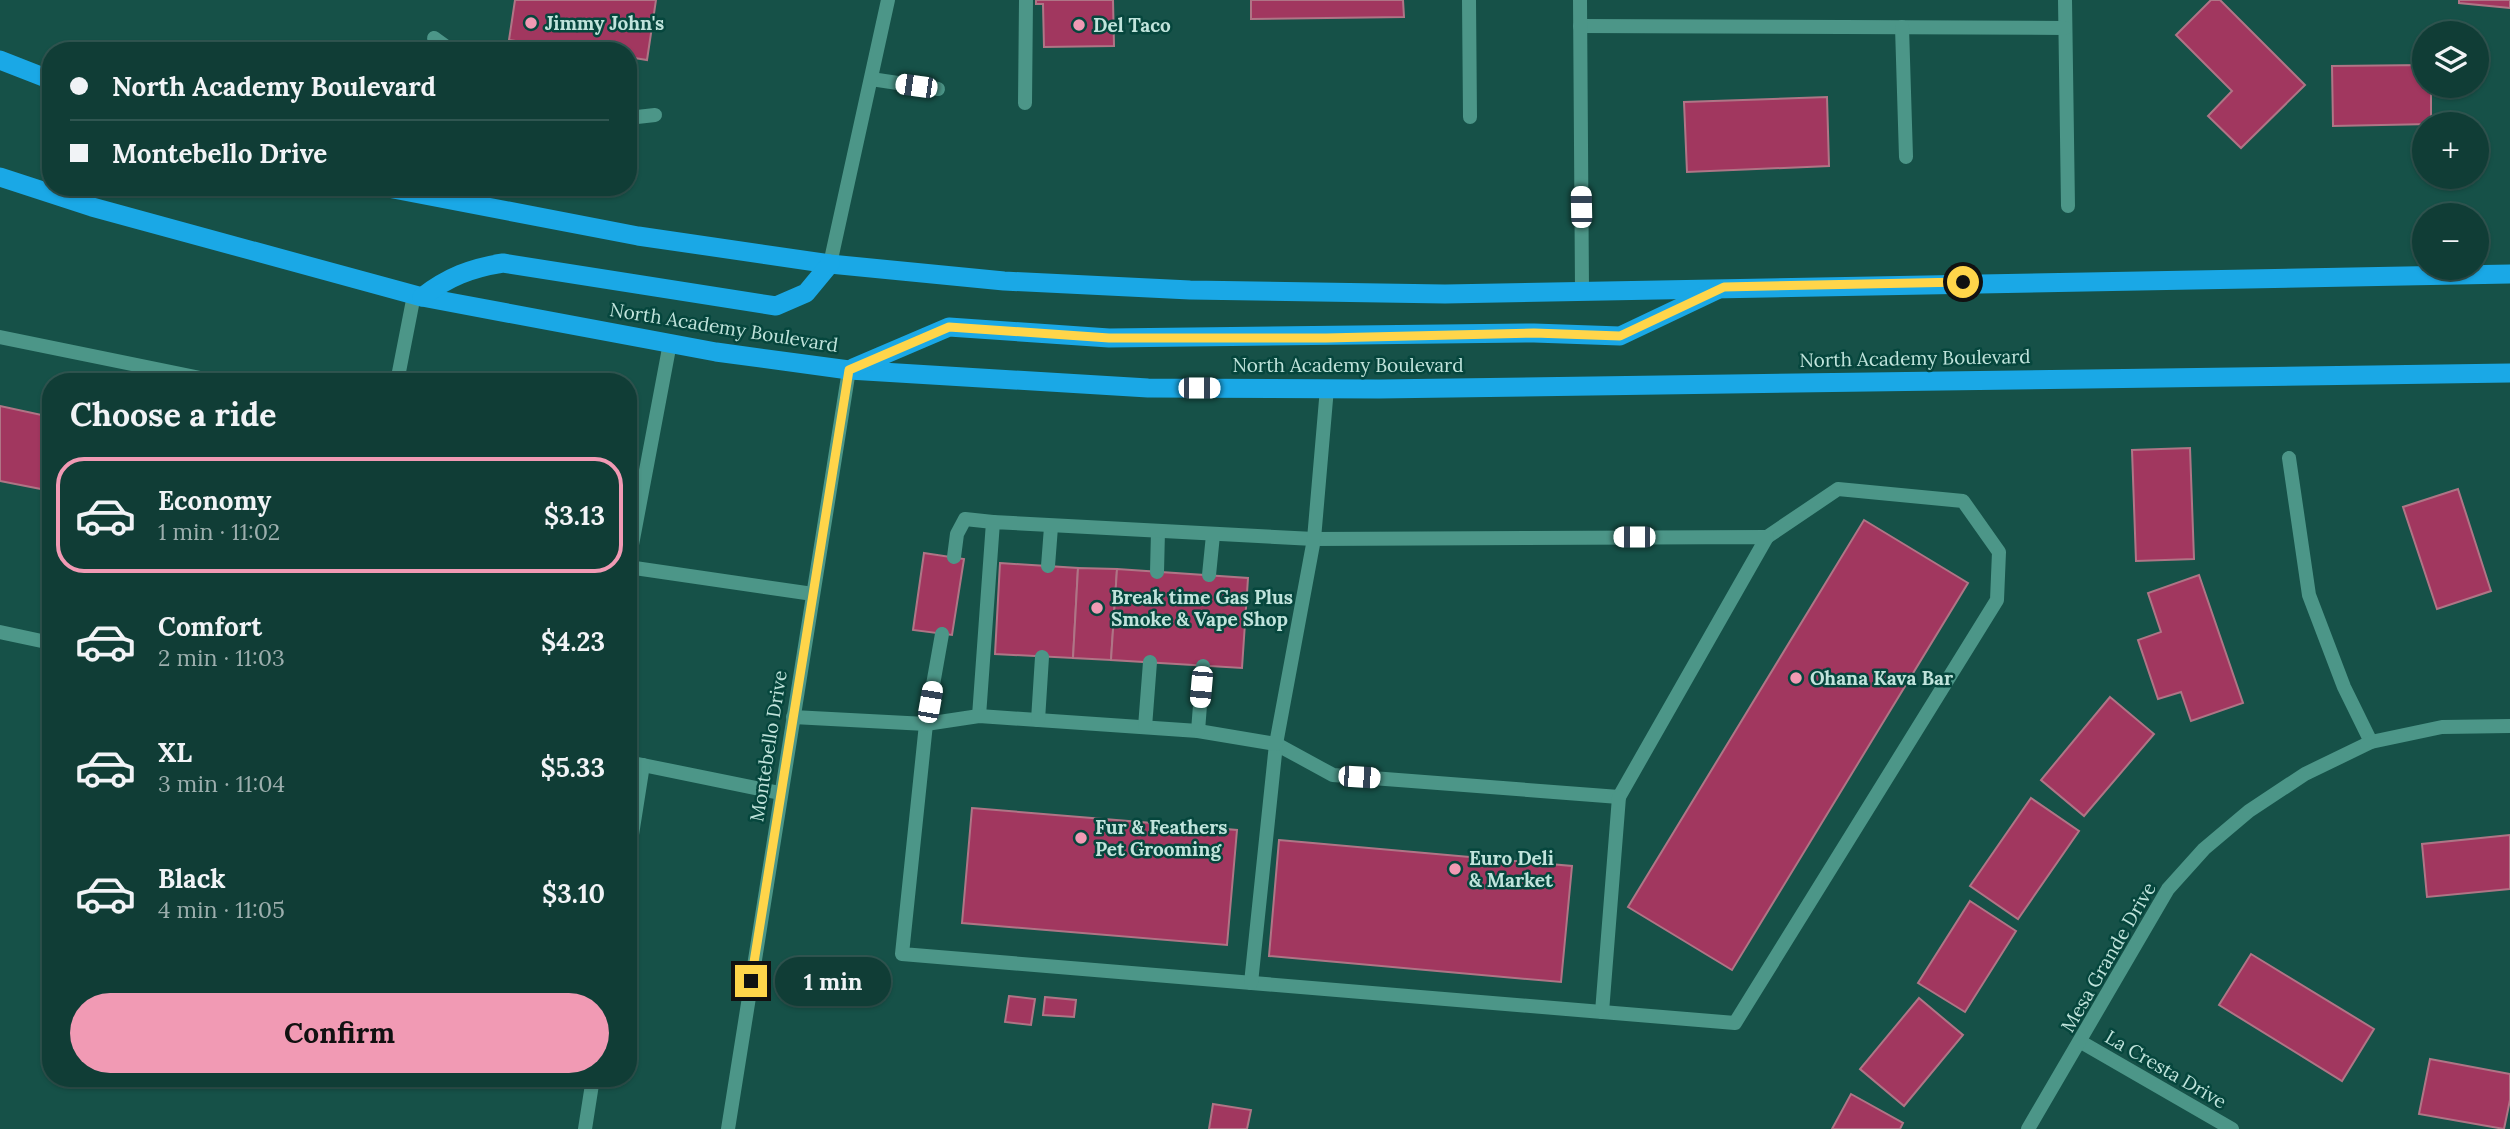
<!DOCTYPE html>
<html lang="en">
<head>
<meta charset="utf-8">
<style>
	body { margin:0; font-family:Lora,serif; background:#19443e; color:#f1f3f6; height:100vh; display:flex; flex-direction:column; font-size:26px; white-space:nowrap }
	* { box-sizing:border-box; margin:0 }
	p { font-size:23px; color:#9caead }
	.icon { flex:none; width:38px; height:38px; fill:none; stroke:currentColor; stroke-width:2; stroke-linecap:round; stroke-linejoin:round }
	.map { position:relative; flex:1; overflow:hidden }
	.side { position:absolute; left:42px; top:373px; width:595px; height:714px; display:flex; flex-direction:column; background:#103d36; border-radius:28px; box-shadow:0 2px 5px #0004,0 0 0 2px #305651 }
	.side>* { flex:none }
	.guide { position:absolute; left:42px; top:42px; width:595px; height:154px; border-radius:28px; box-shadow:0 2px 5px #0004,0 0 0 2px #305651; display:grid; align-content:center; height:154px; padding:0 28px; background:#103d36 }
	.tools { position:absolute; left:2412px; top:21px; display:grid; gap:14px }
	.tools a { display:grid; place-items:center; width:77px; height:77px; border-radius:50%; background:#103d36; box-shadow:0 2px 5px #0004,0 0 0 2px #305651; font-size:35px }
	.end { position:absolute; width:32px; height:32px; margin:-16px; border:9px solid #ffd54a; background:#111; box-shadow:0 0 0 4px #111 }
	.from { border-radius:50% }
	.bubble { position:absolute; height:49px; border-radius:24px; background:#103d36; box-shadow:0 2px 5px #0004,0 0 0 2px #305651; font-size:23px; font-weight:800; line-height:49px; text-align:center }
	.car { position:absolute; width:21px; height:42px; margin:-21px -10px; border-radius:9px; box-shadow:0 0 5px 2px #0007; background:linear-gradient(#fff 24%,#345 0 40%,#fff 0 76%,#345 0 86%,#fff 0) }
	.guide b { display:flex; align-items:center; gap:24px; height:66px; font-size:26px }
	.guide b+b { border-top:2px solid #305651 }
	.guide i { width:18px; height:18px; background:#f1f3f6 }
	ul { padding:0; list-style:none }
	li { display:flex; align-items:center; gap:21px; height:116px; margin:0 14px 10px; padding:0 14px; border:4px solid transparent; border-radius:28px }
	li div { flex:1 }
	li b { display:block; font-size:26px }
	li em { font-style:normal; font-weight:800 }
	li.selected { border-color:#f19ab4 }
	li>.icon { width:63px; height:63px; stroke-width:1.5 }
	h2 { padding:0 28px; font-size:32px; line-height:84px }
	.action { display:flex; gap:14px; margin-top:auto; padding:14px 28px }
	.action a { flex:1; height:80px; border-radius:42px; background:#f19ab4; color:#111; font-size:28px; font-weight:800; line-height:80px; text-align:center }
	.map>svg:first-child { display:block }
</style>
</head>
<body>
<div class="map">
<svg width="2510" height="1129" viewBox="0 0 2510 1129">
	<rect width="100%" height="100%" fill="#165148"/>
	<!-- building -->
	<g fill="#a1375f" stroke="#af7586" stroke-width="2">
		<polygon points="515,0 656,0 647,60 628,57 628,51 583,51 509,40"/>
		<polygon points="1036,0 1113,0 1114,46 1044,47 1043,4 1036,4"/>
		<polygon points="1251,0 1403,0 1404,17 1251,19"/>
		<polygon points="2211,0 2220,0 2305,85 2241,148 2208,116 2232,91 2176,35"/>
		<polygon points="2459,0 2510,0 2510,8 2459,3"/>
		<polygon points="2424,65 2424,86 2431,86 2431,124 2333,126 2332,66"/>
		<polygon points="1827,97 1829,166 1687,172 1684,102"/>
		<polygon points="0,406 51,417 51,491 0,481"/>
		<polygon points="2190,448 2194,559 2136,561 2132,450"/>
		<polygon points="2458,489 2491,591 2437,609 2403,507"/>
		<polygon points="1864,520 1968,583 1732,970 1628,907"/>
		<polygon points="924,553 964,559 952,635 913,630"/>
		<polygon points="1000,563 1078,568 1073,658 995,654"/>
		<polygon points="1078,568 1117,569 1111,660 1073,658"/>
		<polygon points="1117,569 1248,578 1242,668 1111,660"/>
		<polygon points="2199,575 2243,703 2191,721 2181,692 2158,699 2138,640 2161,632 2148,593"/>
		<polygon points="2110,697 2154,734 2084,816 2041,780"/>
		<polygon points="2031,798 2079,831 2018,919 1970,886"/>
		<polygon points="972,808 1237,830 1227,945 962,923"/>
		<polygon points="2510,835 2510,889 2427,897 2422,844"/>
		<polygon points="1279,840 1572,866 1561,982 1269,956"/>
		<polygon points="1970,901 2016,931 1965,1012 1918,983"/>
		<polygon points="2251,954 2374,1029 2342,1081 2219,1005"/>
		<polygon points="1009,996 1035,999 1031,1025 1005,1022"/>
		<polygon points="1045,997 1076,1000 1074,1017 1043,1015"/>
		<polygon points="1919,998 1963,1035 1904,1106 1860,1069"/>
		<polygon points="2430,1059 2510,1074 2510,1100 2504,1129 2419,1114"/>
		<polygon points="1851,1094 1903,1123 1900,1129 1832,1129"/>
		<polygon points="1213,1104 1251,1110 1247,1129 1209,1129"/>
	</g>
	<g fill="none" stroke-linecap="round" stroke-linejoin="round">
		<!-- service -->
		<g stroke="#4c9688" stroke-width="14">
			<polyline points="1469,0 1470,117"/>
			<polyline points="2065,0 2068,206"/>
			<polyline points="1580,26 2065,28"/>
			<polyline points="1902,27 1906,157"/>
			<polyline points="434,38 452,51"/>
			<polyline points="871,79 938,89"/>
			<polyline points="1025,103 1026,0"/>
			<polyline points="628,118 655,115"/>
			<polyline points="830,264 888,0"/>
			<polyline points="0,337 220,382"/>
			<polyline points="397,382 414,295"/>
			<polyline points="954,557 957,534 965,519 993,522"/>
			<polyline points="628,566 670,343"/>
			<polyline points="1048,566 1051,527"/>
			<polyline points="628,567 813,594"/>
			<polyline points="1157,572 1158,531"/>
			<polyline points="1209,575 1213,535"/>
			<polyline points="0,632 51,643"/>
			<polyline points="942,634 926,724 902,954 1735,1023 1997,600 1999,552 1963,501 1838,489 1767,537"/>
			<polyline points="979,716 993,522 1314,539 1767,537 1619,797 1333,775 1276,744 1251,983"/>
			<polyline points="793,717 926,724 979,716 1198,731 1276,744 1314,539 1327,388"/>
			<polyline points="1038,720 1042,657"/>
			<polyline points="1145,727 1150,662"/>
			<polyline points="1198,731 1203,666"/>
			<polyline points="628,762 780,793"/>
			<polyline points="628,860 643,765"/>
			<polyline points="1602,1012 1619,797"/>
			<polyline points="585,1129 593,1078"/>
		</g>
		<!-- minor -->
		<g stroke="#4c9688" stroke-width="14">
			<polyline points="1580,0 1582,289"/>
			<polyline points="2289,458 2309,595 2344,687 2371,742"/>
			<polyline points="2081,1042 2232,1129"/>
			<polyline points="2028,1129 2168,889 2204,849 2249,811 2305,774 2371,742 2442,727 2510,726"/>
		</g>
		<!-- tertiary -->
		<polyline stroke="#4c9688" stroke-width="14" points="728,1129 849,370"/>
		<!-- trunk -->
		<g stroke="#1aa8e6" stroke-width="19">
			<polyline points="0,60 51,80"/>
			<polyline points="0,177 92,207 422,297 716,352 849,370 1148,388 1379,389 2510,373"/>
			<polyline points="383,187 638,236 830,264 1004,281 1190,290 1445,294 2510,274"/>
			<path d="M422,297C448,277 471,268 503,263L776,306L806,293L830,264"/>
			<polyline points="853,368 949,327 1109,338 1534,333 1620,336 1717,290"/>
		</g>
	</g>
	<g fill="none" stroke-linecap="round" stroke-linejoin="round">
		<!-- route -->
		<polyline stroke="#ffd54a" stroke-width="9" points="751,981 849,370 949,327 1109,338 1326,338 1534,333 1620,336 1724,287 1963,282"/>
	</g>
	<!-- markers -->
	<g fill="#f19ab4" stroke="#06463d" stroke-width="2.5">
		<circle cx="531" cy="23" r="7"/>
		<circle cx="1079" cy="25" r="7"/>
		<circle cx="1097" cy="608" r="7"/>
		<circle cx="1796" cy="678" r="7"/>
		<circle cx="1081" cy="838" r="7"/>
		<circle cx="1455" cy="869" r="7"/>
	</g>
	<g text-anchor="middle" stroke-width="5" stroke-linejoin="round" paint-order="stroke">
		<!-- poi labels -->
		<g font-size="19" font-weight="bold" fill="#c1e4dc" stroke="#06463d" text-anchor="start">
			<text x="545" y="30">Jimmy John's</text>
			<text x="1093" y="32">Del Taco</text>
			<text x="1111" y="604">Break time Gas Plus<tspan x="1111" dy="22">Smoke &amp; Vape Shop</tspan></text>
			<text x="1810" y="685">Ohana Kava Bar</text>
			<text x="1095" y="834">Fur &amp; Feathers<tspan x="1095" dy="22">Pet Grooming</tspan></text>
			<text x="1469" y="865">Euro Deli<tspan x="1469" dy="22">&amp; Market</tspan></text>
		</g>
		<!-- street labels -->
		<g font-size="19" fill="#c1e4dc" stroke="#06463d">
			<text transform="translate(724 327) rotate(9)" y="7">North Academy Boulevard</text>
			<text transform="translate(1915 358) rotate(-1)" y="7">North Academy Boulevard</text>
			<text x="1348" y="372">North Academy Boulevard</text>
			<text transform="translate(768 746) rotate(-81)" y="7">Montebello Drive</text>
			<text transform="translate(2108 957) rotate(-60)" y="7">Mesa Grande Drive</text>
			<text transform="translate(2166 1069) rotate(30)" y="7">La Cresta Drive</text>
		</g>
	</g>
</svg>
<div class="tools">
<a><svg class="icon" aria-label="layers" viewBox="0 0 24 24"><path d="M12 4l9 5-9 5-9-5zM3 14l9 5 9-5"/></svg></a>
<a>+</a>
<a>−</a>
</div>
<i class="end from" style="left:1963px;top:282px"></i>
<i class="end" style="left:751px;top:981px"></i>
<div class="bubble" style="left:775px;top:957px;width:116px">1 min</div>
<i class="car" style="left:916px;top:86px;rotate:278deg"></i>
<i class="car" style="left:1581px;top:207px;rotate:359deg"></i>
<i class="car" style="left:1199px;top:388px;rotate:90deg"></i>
<i class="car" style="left:1634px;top:537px;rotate:270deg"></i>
<i class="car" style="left:1201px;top:687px;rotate:185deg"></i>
<i class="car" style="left:930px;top:702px;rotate:10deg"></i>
<i class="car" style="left:1359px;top:777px;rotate:94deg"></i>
<div class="guide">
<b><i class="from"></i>North Academy Boulevard</b>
<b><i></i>Montebello Drive</b>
</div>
<section class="side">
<h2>Choose a ride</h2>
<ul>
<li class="selected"><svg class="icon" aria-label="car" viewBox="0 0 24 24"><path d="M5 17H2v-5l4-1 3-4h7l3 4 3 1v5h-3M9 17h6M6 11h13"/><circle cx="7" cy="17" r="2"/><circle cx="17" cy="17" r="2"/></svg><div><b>Economy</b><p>1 min · 11:02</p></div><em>$3.13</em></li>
<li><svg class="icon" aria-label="car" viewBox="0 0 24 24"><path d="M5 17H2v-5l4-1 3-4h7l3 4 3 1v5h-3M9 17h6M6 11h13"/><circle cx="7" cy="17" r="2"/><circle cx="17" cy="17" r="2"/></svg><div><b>Comfort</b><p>2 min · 11:03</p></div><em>$4.23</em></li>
<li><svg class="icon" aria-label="car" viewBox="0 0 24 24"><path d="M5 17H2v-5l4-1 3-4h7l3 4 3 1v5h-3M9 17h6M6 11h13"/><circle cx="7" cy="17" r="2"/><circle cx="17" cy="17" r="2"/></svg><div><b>XL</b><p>3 min · 11:04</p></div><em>$5.33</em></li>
<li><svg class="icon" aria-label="car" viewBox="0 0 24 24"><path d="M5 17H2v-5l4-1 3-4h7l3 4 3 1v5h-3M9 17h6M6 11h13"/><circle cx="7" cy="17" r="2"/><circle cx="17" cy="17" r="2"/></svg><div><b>Black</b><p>4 min · 11:05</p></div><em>$3.10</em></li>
</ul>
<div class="action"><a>Confirm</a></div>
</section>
</div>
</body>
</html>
